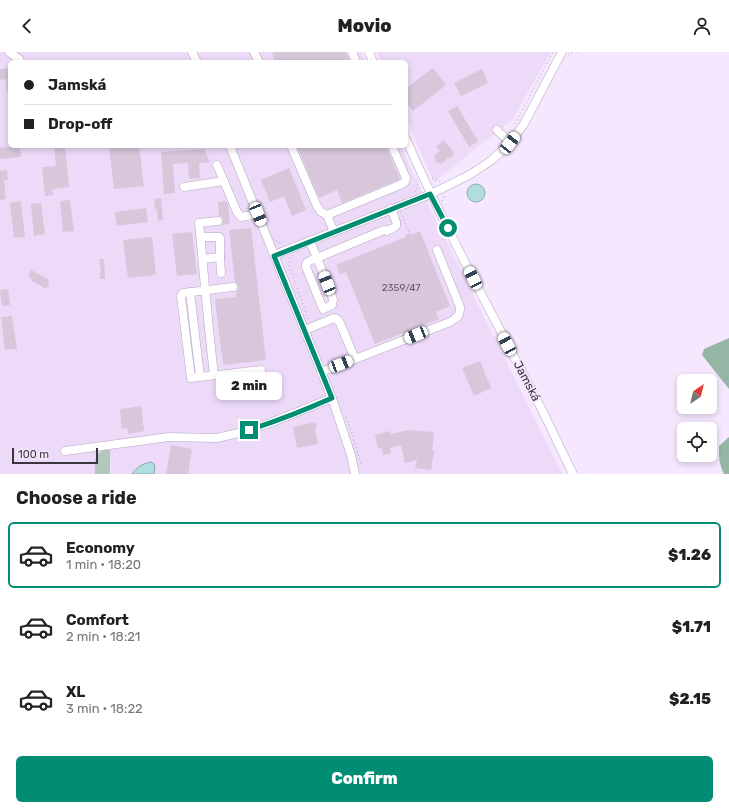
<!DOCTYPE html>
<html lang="en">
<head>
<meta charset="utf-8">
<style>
	body { margin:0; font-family:Rubik,sans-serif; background:#f2f2f2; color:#222; height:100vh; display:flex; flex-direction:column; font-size:15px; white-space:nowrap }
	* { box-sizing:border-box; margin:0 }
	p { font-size:13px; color:#767676 }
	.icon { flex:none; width:22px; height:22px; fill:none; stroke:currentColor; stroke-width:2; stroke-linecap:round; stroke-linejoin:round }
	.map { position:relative; height:422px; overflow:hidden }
	.drawer { display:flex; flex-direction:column; background:#fff; flex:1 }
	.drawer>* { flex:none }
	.banner { position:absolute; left:8px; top:8px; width:400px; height:88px; border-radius:6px; box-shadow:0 2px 6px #0003; display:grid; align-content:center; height:88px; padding:0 16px; background:#fff }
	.needle { width:26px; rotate:35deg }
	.fabs { position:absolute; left:677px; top:322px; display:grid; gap:8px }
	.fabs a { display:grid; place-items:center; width:40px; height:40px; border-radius:6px; background:#fff; box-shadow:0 2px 6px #0003; font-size:20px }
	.scale { position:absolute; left:12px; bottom:10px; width:86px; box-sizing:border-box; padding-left:4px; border:2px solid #3a353e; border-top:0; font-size:11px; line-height:14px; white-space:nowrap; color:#3a353e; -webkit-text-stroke:3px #f5e7fe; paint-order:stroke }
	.end { position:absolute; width:18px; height:18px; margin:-9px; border:5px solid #018d74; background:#fff; box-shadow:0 0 0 2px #fff }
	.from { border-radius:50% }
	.bubble { position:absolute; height:28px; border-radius:6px; background:#fff; box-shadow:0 2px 6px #0003; font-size:13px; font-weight:800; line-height:28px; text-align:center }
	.car { position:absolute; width:12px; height:24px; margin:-12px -6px; border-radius:5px; box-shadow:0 0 3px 1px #0007; background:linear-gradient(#fff 24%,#345 0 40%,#fff 0 76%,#345 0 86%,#fff 0) }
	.banner b { display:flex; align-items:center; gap:14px; height:38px; font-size:15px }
	.banner b+b { border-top:1px solid #e0e0e0 }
	.banner i { width:10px; height:10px; background:#222 }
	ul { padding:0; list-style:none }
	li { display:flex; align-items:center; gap:12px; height:66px; margin:0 8px 6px; padding:0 8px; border:2px solid transparent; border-radius:6px }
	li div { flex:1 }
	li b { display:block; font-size:15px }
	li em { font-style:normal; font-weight:800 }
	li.on { border-color:#018d74 }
	li>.icon { width:36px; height:36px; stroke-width:1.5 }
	h2 { padding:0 16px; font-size:18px; line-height:48px }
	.cta { display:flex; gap:8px; margin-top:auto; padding:8px 16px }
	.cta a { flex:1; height:46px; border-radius:6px; background:#018d74; color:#fff; font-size:16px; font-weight:800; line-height:46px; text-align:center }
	header { display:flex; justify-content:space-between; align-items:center; height:52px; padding:0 16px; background:#fff; font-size:18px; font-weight:800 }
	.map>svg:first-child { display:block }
</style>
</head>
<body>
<header><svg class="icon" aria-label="back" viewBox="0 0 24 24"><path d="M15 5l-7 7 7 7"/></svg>Movio<svg class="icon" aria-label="person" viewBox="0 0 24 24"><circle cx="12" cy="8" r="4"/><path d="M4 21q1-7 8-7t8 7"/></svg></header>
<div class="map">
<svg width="729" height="422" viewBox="0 0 729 422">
	<rect width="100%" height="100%" fill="#f5e7fe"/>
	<!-- built -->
	<g fill="#ecdaf8">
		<polygon points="0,0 361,0 365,10 10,10 10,94 401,94 413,122 562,422 111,422 110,398 107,397 102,399 97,403 95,407 95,422 0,422"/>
		<polygon points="377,0 551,0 512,68 434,130 406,66 406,10 381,10"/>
	</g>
	<!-- green -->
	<path fill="#b2c8bc" d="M107,397L110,398V422H95C95,409 93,401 107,397Z"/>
	<!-- forest -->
	<g fill="#94b7a5">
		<polygon points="729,286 729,337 702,303 704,297"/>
		<path d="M729,385V422H724C719,413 719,404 719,394Z"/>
	</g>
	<!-- water -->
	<g fill="#b1ddde" stroke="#8dabae">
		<circle cx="476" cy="141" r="9"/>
		<path d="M151,410L154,412L155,415L154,422H132C137,415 142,412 151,410Z"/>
	</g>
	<!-- building -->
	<g fill="#d8c6db">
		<polygon points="275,0 346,0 350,10 275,10 272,1"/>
		<polygon points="10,16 10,39 7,40 6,27 0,28 0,17"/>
		<polygon points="433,16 446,33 413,59 406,50 406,36"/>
		<polygon points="482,17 488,31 461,44 454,31"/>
		<polygon points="457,54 478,89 469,95 448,59"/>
		<polygon points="444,88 454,101 451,106 448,106 441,112 435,109 435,103 440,99 436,94"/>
		<polygon points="20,94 21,105 0,107 0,96"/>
		<polygon points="54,94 65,94 69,135 52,137 53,143 45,144 42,115 56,114"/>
		<polygon points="109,94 139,94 144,134 114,137"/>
		<polygon points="297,94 386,94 400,127 342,151 337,138 319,146"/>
		<polygon points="204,97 210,110 199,111 200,126 189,127 188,111 173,112 175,141 164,142 161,100"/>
		<polygon points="289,116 306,158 292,164 284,144 270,150 261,128"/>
		<polygon points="7,118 8,128 4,128 6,147 0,148 0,119"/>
		<polygon points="161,146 163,168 158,169 157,157 155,157 154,147"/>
		<polygon points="70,148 74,179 63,180 60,149"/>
		<polygon points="21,149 25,185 14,186 10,151"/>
		<polygon points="226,149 228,152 230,172 222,173 223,168 222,165 219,164 218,150"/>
		<polygon points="41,151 45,182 34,184 31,152"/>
		<polygon points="146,156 148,170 117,174 115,160"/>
		<polygon points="251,176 266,308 223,313 215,247 236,245 236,240 238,238 238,235 237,231 235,230 229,178"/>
		<polygon points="420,179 450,254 436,260 439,267 375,292 346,220 340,222 336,213 406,185 405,183 411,181 412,183"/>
		<polygon points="192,180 197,222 177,224 172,182"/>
		<polygon points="152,185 156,223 128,226 123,188"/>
		<polygon points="99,207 104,207 105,227 100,227 100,222 101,221"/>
		<polygon points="31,218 48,227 49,232 46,237 32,229 31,225 28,224"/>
		<polygon points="8,237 10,253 2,254 0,238"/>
		<polygon points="12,264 17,297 5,298 1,265"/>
		<polygon points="480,309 491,336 474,344 462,316"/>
		<polygon points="141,354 144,379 128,382 127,376 122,377 120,357"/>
		<polygon points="315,370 317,375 315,376 318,392 297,396 293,375"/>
		<polygon points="408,378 434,380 432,398 434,398 431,418 415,416 417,408 405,411 401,393 390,396 391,401 383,403 381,396 378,396 375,383 390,379 391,382"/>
		<polygon points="171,393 192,397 188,422 166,422"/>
	</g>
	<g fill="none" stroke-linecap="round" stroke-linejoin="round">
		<defs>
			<g id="minor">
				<polyline points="9,0 19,7 20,10"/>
				<polyline points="192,0 197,10"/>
				<polyline points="254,0 259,10"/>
				<polyline points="352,0 356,10"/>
				<polyline points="369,0 373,10"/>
				<polyline points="497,78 510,91"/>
				<path d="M406,87C446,179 495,267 541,356C552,378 562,400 573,422"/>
				<polyline points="230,94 332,346 351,403 355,422"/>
				<polyline points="291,94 317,154 321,160 327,163 334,180"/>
				<polyline points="217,113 237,160 241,165 258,162"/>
				<polyline points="184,135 224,129"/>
				<polyline points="327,163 402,132 405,130 406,126 392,94"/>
				<path d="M387,179C389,177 395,176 396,174C398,170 392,161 391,157"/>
				<polyline points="201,185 219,185 220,186 220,205 221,221"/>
				<polyline points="310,189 317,206 384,178"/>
				<polyline points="274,203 431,142 471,122 492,108 510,91 524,72 562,0"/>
				<path d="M317,206L333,247L332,253L323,257L306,215C305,209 312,208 317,206Z"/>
				<polyline points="203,207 220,205"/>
				<polyline points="233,235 183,241 181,244 191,326 261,318"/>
				<polyline points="190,240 200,325"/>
				<polyline points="305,278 334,266 337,267 340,271 355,307 321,320"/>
				<path d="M355,307L450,270C458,265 460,264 460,255L437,198"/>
				<path d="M214,323C208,273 204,222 199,171L218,169"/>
				<polyline points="65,399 169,385 217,386 238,381 270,371 332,346"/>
			</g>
		</defs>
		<!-- minor casing -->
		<use href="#minor" stroke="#b5a8be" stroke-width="9"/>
		<!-- path -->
		<g stroke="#afa4b6" stroke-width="1" stroke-dasharray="1 3" stroke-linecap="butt">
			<polyline points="577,0 580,1"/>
			<polyline points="568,3 573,0"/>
			<polyline points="406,65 407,65"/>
			<polyline points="515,72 553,0"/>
			<polyline points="406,74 409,81"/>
			<polyline points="432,126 435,128 440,129"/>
			<polyline points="415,140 418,134 417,128"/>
			<polyline points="442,149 445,143"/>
			<polyline points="401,160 409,181"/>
			<polyline points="276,188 282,192"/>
			<polyline points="293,203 289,208 289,213 309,269"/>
			<polyline points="346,365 353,384 361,414"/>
		</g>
		<!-- minor -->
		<use href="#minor" stroke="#fff" stroke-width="8"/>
	</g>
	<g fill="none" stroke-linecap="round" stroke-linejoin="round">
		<!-- route -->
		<path stroke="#018d74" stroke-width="5" d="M249,378C277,369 305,358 332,346L274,204L430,142L448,176"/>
	</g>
	<g text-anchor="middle" stroke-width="3.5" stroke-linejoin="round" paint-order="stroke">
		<!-- number labels -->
		<g font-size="10" fill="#625965">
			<text x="401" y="239">2359/47</text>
		</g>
		<!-- street labels -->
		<g font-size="12" fill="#3a353e" stroke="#f5e7fe">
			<text transform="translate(527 329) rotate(62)" y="4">Jamská</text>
		</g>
	</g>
</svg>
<div class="fabs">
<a><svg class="needle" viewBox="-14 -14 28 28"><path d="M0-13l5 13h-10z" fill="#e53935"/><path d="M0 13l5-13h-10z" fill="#767676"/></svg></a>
<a><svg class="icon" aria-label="locate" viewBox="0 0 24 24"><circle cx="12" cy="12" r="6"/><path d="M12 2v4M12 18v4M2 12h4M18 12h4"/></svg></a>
</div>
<div class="scale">100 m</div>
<i class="end from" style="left:448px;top:176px"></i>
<i class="end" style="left:249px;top:378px"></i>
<div class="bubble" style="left:216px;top:320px;width:66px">2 min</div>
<i class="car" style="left:510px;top:91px;rotate:38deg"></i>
<i class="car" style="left:258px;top:162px;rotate:158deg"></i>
<i class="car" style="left:473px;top:226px;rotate:333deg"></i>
<i class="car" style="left:327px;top:231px;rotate:338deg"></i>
<i class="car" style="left:416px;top:283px;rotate:248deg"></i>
<i class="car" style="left:507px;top:292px;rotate:332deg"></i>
<i class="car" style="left:341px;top:312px;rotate:69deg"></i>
<div class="banner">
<b><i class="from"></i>Jamská</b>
<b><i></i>Drop-off</b>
</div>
</div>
<section class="drawer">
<h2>Choose a ride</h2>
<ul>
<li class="on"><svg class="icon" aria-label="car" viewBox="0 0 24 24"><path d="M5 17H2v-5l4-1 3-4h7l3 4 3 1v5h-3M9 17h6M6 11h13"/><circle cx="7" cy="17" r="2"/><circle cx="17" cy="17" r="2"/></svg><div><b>Economy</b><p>1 min · 18:20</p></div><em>$1.26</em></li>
<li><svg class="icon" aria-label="car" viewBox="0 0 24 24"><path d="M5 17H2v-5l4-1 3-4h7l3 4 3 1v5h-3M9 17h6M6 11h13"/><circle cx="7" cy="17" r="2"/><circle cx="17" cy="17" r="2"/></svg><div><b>Comfort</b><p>2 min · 18:21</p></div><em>$1.71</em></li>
<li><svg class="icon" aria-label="car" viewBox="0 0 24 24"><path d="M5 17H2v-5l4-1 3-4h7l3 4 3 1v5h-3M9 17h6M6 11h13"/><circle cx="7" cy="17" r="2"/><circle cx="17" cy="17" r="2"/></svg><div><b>XL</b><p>3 min · 18:22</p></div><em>$2.15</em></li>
</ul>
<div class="cta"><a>Confirm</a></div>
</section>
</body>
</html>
